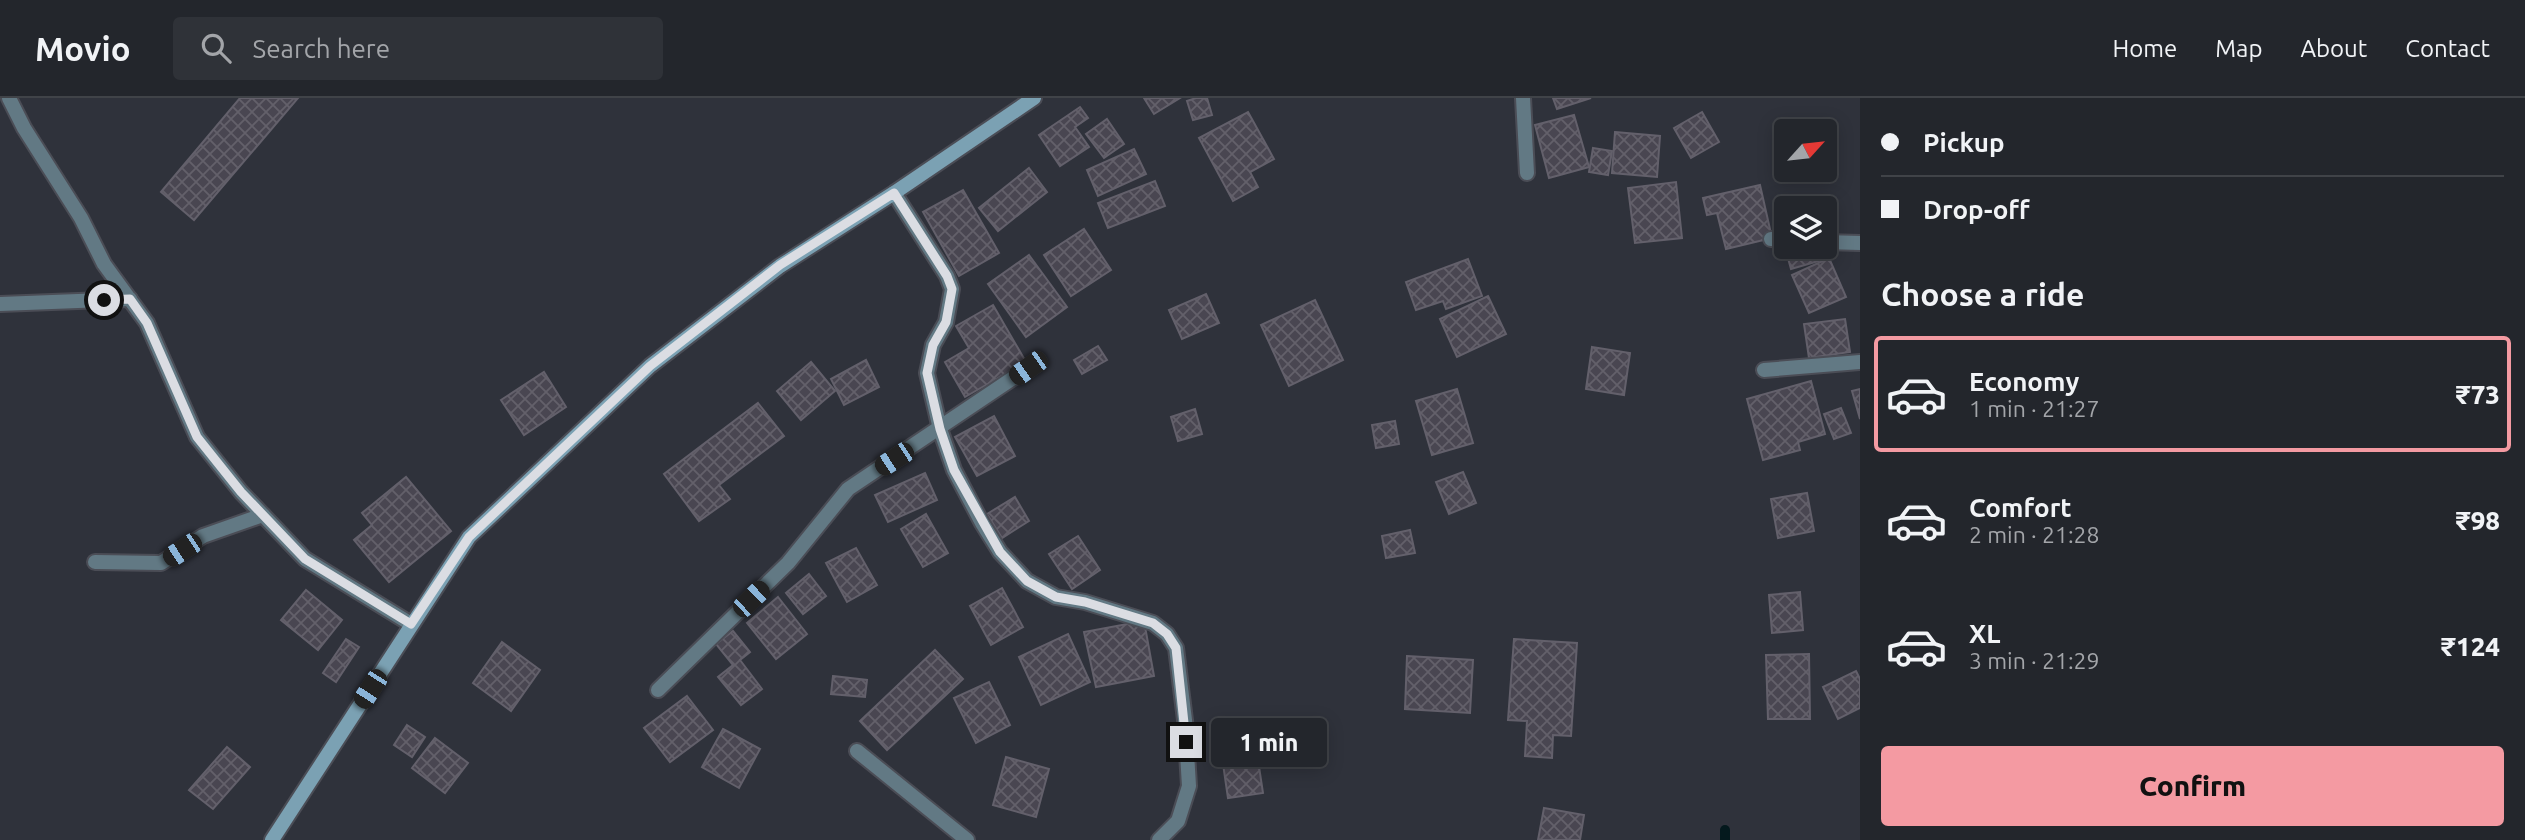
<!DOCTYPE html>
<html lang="en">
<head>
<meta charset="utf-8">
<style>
	body { margin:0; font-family:Ubuntu,sans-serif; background:#2f3238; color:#f1f3f6; height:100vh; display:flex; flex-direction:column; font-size:26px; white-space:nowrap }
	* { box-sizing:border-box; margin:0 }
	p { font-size:23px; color:#a3a5a9 }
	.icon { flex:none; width:38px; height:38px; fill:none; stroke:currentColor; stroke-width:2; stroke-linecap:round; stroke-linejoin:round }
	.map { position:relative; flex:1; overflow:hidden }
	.side { display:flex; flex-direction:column; background:#23262c; width:665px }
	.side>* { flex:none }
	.top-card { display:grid; align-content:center; height:154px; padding:0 21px; background:#23262c }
	.needle { width:46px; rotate:63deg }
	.tools { position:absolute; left:1774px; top:21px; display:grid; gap:14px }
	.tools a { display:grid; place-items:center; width:63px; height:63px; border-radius:7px; background:#23262c; box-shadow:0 4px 18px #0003,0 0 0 2px #404348; font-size:35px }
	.end { position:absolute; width:32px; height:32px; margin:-16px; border:9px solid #dbdde3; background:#111; box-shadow:0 0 0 4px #111 }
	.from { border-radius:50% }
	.bubble { position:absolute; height:49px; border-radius:7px; background:#23262c; box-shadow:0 4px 18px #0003,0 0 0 2px #404348; font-size:23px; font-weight:800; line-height:49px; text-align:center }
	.car { position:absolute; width:21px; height:42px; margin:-21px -10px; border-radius:9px; box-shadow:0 0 5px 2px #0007; background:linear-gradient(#222 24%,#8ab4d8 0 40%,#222 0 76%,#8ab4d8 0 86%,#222 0) }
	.top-card b { display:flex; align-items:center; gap:24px; height:66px; font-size:26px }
	.top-card b+b { border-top:2px solid #404348 }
	.top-card i { width:18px; height:18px; background:#f1f3f6 }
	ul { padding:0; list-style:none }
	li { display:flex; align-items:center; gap:21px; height:116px; margin:0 14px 10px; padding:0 7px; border:4px solid transparent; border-radius:7px }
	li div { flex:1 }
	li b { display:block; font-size:26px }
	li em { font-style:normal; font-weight:800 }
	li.current { border-color:#f49aa2 }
	li>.icon { width:63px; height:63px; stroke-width:1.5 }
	h2 { padding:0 21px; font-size:32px; line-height:84px }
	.primary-button { display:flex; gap:14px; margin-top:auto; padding:14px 21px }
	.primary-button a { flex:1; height:80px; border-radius:7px; background:#f49aa2; color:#111; font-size:28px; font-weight:800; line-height:80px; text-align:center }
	header { display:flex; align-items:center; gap:42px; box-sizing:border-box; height:98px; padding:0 35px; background:#23262c; border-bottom:2px solid #404348 }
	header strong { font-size:33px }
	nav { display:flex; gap:38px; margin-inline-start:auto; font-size:24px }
	.search { width:490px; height:63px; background:#2f3238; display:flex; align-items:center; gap:18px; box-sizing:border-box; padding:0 24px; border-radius:7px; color:#a3a5a9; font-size:26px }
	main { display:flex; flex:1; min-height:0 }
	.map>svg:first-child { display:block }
</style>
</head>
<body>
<header>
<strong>Movio</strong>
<div class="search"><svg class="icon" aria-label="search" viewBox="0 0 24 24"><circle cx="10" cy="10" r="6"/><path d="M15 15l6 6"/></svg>Search here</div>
<nav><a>Home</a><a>Map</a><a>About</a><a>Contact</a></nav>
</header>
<main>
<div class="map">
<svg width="1860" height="742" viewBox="0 0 1860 742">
	<defs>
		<pattern id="building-cross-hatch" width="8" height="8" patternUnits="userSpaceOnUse" patternTransform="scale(1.75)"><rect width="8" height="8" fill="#494651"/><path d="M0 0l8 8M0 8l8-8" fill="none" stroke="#63606a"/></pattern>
	</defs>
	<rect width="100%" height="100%" fill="#2f323b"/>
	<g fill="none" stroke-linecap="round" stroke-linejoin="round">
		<!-- stream -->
		<polyline stroke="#04191d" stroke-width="10" points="1725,742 1725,732"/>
	</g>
	<!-- building -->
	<g fill="url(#building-cross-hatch)" stroke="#63606b" stroke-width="2">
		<polygon points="240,0 298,0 194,122 161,94"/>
		<polygon points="1144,0 1180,0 1154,16"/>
		<polygon points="1196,0 1207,0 1212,17 1193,22 1187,3"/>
		<polygon points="1553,0 1591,0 1557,11"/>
		<polygon points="1080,9 1088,20 1075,29 1089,49 1060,68 1039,37"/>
		<polygon points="1248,14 1274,61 1250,74 1258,89 1233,103 1199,40"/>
		<polygon points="1702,14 1719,44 1691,60 1674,30"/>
		<polygon points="1574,17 1589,69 1549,80 1535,27"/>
		<polygon points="1107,21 1124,46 1104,60 1086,36"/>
		<polygon points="1615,34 1660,38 1657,79 1612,75"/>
		<polygon points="1593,50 1612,53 1608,77 1589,74"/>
		<polygon points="1134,51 1146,76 1098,98 1087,72"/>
		<polygon points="1029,70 1047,94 998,133 979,110"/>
		<polygon points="1155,83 1165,108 1108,130 1098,105"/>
		<polygon points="1676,84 1682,140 1635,145 1628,90"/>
		<polygon points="1760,87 1772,140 1726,151 1717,115 1707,117 1703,100"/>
		<polygon points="963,92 999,155 959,178 923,114"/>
		<polygon points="1084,131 1111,172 1071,198 1044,157"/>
		<polygon points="1799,149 1818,149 1822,162 1791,171 1786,153"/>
		<polygon points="1029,157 1067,209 1026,239 988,186"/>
		<polygon points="1829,160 1846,199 1809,215 1792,177"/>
		<polygon points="1468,161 1482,198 1446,211 1443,203 1416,212 1406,184"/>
		<polygon points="1206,196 1219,225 1182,241 1169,212"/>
		<polygon points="1488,198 1506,236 1457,259 1440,221"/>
		<polygon points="1315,202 1343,262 1289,288 1261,227"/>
		<polygon points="993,207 1026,264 965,299 945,264 969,250 956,228"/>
		<polygon points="1845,221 1850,254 1809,260 1804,226"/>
		<polygon points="1098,248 1107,262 1082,276 1074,262"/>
		<polygon points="1592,249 1630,255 1624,297 1586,291"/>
		<polygon points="866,262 879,289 844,307 831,281"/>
		<polygon points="811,264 835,293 801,322 777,293"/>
		<polygon points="544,274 566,309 524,337 501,302"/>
		<polygon points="1811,283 1825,336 1798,344 1800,352 1763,362 1747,301"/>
		<polygon points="1457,291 1473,345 1432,357 1416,303"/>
		<polygon points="1860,291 1860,321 1852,293"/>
		<polygon points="758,305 784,338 719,387 730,401 699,423 664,376"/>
		<polygon points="1841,310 1851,335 1834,341 1824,316"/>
		<polygon points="1195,311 1202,336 1178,343 1171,319"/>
		<polygon points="994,318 1015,358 977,378 955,339"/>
		<polygon points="1395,323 1399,346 1376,350 1372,327"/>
		<polygon points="1463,374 1476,405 1449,416 1436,384"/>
		<polygon points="925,375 937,402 888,424 875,397"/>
		<polygon points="406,379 451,433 389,484 354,442 372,427 362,415"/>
		<polygon points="1807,395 1814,433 1778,440 1771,401"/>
		<polygon points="1015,399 1029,423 1002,440 987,416"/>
		<polygon points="926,416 948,455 923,469 901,431"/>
		<polygon points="1410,432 1415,455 1386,460 1382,438"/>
		<polygon points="1078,438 1100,472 1072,491 1049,456"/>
		<polygon points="856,450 877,487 847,504 826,465"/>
		<polygon points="809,476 826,498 803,516 786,495"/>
		<polygon points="1002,490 1023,529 991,547 970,508"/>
		<polygon points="306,492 342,522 318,552 281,522"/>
		<polygon points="1800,494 1803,532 1772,535 1769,497"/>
		<polygon points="778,499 807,536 776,561 747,525"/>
		<polygon points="1144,523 1154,578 1096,589 1084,534"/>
		<polygon points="733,533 750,554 740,562 762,591 741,607 718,579 733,567 716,546"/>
		<polygon points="1068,536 1090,584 1041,607 1019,559"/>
		<polygon points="346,541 359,549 336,584 323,575"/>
		<polygon points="1514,541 1577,545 1571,638 1553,637 1552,660 1525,658 1527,623 1508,622"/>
		<polygon points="502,544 540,572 511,613 473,585"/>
		<polygon points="935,552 963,581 887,652 860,623"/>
		<polygon points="1809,556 1810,621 1768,621 1766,557"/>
		<polygon points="1407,558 1473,562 1470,615 1405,611"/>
		<polygon points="1856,573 1860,581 1860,610 1838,621 1823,589"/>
		<polygon points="833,578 867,582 865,599 831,596"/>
		<polygon points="989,584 1010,627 976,645 954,600"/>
		<polygon points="687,598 713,632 670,664 644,630"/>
		<polygon points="407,627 425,639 412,659 394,647"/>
		<polygon points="723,631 760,651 739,690 702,669"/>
		<polygon points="435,640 468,665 445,695 412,670"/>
		<polygon points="227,649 250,669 213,711 189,692"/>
		<polygon points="1006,659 1049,671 1036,719 993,707"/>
		<polygon points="1258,662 1263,695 1228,700 1223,666"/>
		<polygon points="1544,710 1584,717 1580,742 1538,742"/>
	</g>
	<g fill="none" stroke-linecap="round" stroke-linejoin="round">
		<defs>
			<g id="minor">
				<polyline points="9,0 24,30 81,120 104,166 147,225 197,339 241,394 305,461 411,526"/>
				<polyline points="1523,0 1527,75"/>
				<polyline points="894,95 947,178 952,191 946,224 933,247 927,275 940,331 954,372 982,425 1000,454 1027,483 1056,499 1085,504 1153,525 1167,536 1176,550 1185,622 1189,688 1178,723 1159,742"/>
				<polyline points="1771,141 1787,142"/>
				<polyline points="1825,144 1860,145"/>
				<polyline points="0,206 130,201"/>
				<polyline points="1764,272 1860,264"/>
				<polyline points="95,464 161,465 203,438 263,417"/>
				<polyline points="658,592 788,465 848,391 1028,270"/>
				<polyline points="857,653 967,742"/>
			</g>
			<polyline id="secondary" points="272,742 469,439 650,268 780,168 894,95 1034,0"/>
		</defs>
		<!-- minor casing -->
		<use href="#minor" stroke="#4b4d56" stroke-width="18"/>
		<!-- secondary casing -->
		<use href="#secondary" stroke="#4b4d56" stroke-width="18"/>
		<!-- minor -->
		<use href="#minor" stroke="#627984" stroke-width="14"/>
		<!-- secondary -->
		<use href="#secondary" stroke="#7ba1b3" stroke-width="14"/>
	</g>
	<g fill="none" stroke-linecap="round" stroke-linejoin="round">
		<!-- route -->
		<polyline stroke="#dbdde3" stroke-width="9" points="104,202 130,201 147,225 197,339 241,394 305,461 411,526 469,439 650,268 780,167 894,95 947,178 952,191 946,224 933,247 927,275 940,331 954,372 1000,454 1027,483 1056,499 1085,504 1153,525 1167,536 1176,550 1186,644"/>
	</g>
</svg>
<div class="tools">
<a><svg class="needle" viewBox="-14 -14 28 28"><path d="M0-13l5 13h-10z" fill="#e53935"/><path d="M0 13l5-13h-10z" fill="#a3a5a9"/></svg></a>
<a><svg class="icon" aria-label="layers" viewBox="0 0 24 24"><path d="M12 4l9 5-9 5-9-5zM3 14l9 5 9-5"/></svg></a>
</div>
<i class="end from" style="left:104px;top:202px"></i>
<i class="end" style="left:1186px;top:644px"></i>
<div class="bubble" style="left:1211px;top:620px;width:116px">1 min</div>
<i class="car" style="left:1028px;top:270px;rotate:235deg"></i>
<i class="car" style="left:894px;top:361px;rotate:237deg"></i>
<i class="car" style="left:182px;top:452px;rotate:237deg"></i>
<i class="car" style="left:751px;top:501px;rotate:46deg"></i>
<i class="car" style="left:370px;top:591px;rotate:213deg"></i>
</div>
<section class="side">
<div class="top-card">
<b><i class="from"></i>Pickup</b>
<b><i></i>Drop-off</b>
</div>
<h2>Choose a ride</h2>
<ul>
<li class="current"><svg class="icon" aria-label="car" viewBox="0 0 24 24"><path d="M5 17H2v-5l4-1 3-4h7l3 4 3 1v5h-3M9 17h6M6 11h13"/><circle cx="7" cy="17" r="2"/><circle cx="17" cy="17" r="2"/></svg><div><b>Economy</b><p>1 min · 21:27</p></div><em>₹73</em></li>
<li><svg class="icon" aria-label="car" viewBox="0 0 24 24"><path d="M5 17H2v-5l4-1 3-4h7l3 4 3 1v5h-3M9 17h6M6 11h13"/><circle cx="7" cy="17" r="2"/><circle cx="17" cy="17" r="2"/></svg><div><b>Comfort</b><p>2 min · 21:28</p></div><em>₹98</em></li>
<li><svg class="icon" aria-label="car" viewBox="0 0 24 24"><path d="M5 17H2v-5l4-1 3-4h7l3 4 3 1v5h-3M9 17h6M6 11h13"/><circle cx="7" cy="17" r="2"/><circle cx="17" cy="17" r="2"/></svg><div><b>XL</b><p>3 min · 21:29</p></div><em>₹124</em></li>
</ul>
<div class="primary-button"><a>Confirm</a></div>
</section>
</main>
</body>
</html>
